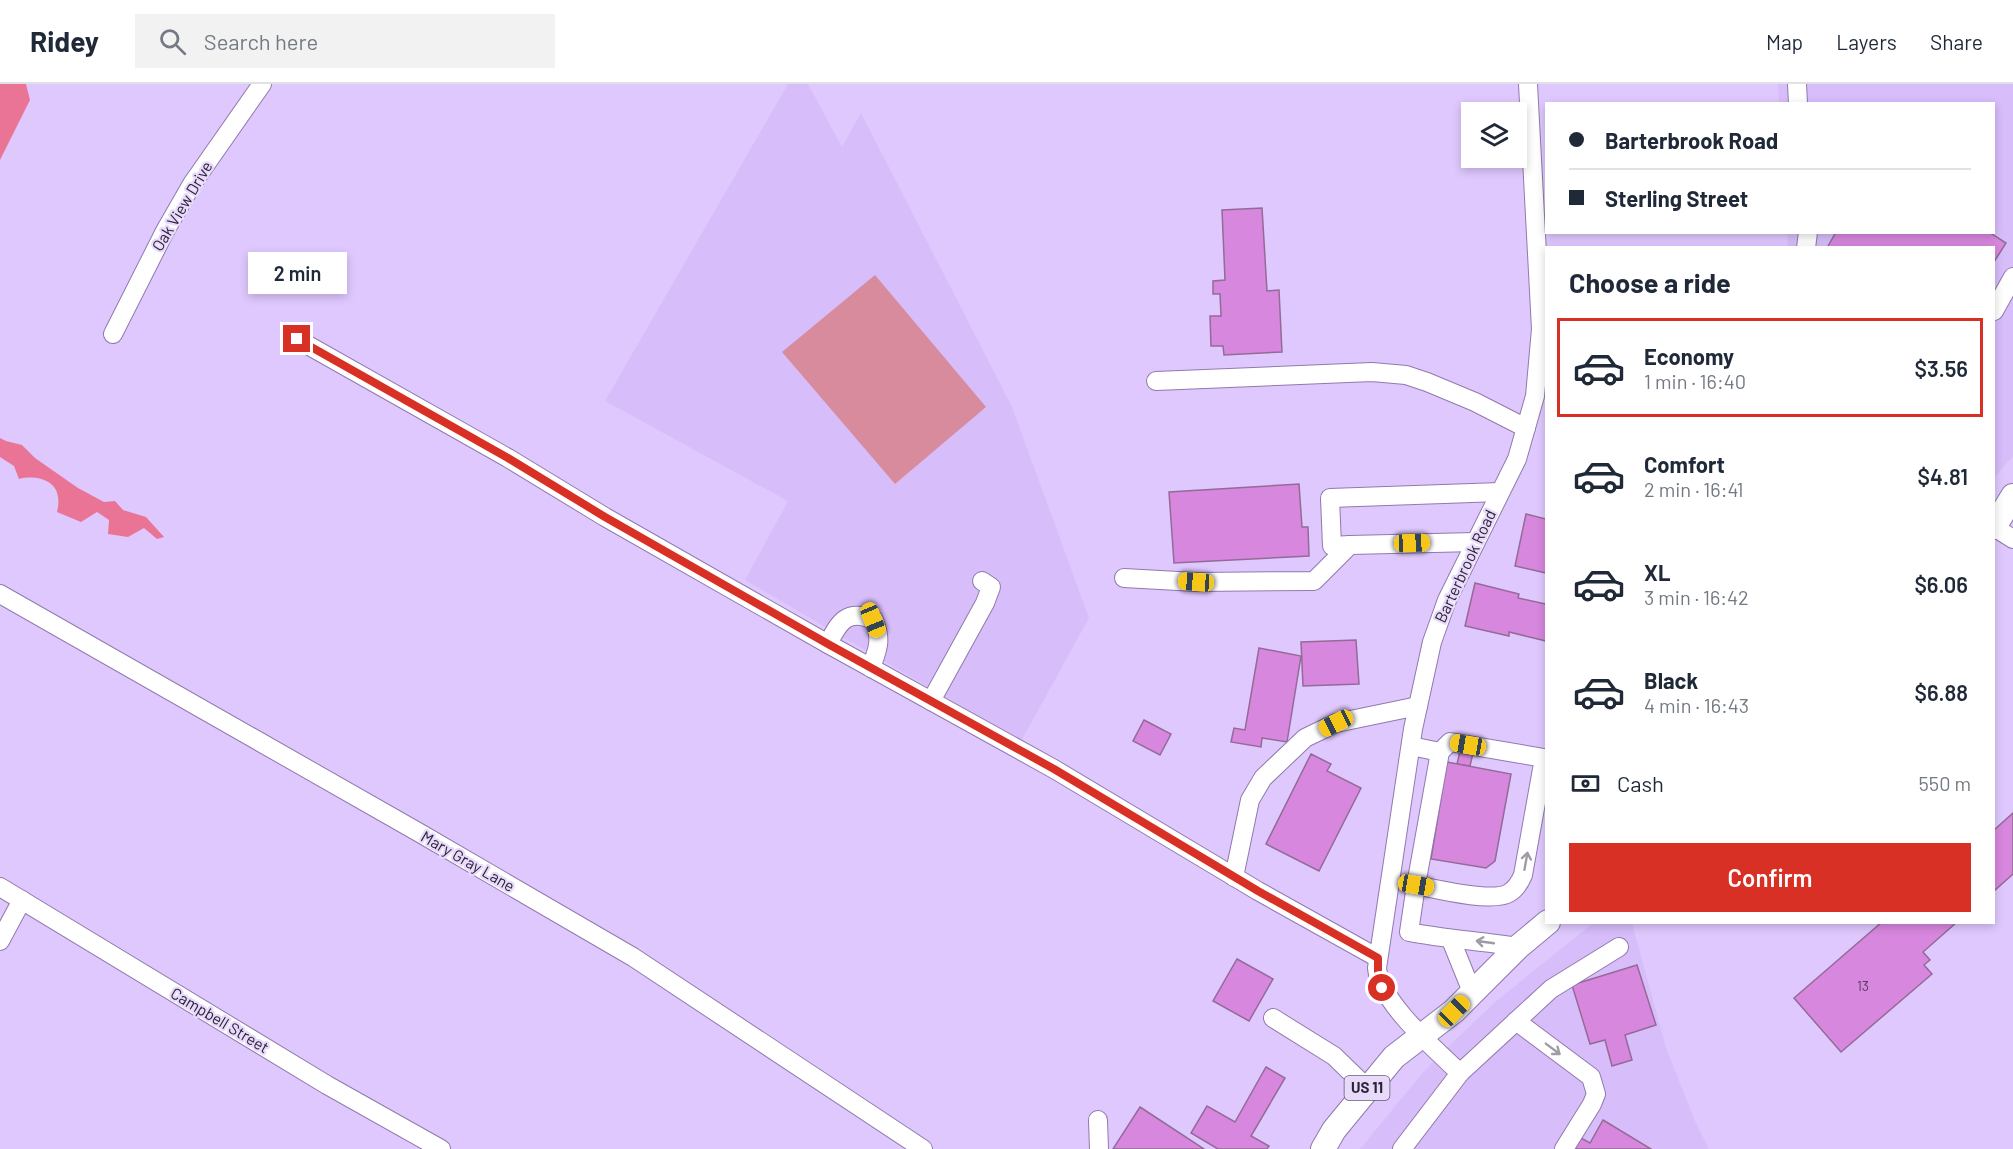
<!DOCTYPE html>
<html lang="en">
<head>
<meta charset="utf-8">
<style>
	body { margin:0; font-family:Barlow,sans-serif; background:#f2f2f3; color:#1f2937; height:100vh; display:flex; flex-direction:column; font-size:22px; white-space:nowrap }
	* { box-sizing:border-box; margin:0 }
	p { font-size:20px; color:#747a83 }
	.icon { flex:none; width:33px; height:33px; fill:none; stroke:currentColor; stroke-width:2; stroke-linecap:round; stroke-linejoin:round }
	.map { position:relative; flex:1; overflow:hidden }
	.side { position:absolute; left:1545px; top:162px; width:450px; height:678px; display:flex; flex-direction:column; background:#fff; border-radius:0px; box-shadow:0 3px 9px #0003 }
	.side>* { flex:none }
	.top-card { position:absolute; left:1545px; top:18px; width:450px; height:132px; border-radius:0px; box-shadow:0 3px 9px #0003; display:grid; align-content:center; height:132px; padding:0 24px; background:#fff }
	.tools { position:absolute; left:1461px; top:18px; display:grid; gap:12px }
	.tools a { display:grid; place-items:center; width:66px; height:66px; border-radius:0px; background:#fff; box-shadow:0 3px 9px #0003; font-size:30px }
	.end { position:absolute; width:27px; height:27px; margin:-14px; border:8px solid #d93025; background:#fff; box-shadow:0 0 0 3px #fff }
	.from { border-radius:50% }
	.bubble { position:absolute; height:42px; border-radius:0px; background:#fff; box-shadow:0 3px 9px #0003; font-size:20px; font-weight:600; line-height:42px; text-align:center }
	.car { position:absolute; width:18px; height:36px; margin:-18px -9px; border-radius:8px; box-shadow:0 0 4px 2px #0007; background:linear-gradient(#f5c518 24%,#345 0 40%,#f5c518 0 76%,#345 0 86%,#f5c518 0) }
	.top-card b { display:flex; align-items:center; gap:21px; height:57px; font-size:22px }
	.top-card b+b { border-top:2px solid #e0e1e3 }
	.top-card i { width:15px; height:15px; background:#1f2937 }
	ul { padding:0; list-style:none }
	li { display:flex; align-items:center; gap:18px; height:99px; margin:0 12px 9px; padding:0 12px; border:3px solid transparent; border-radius:0px }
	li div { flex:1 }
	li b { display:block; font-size:22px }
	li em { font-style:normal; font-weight:600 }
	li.current { border-color:#d93025 }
	li>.icon { width:54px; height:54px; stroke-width:1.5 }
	h2 { padding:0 24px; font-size:27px; line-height:72px }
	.pay { display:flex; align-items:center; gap:15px; height:66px; padding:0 24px; font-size:22px }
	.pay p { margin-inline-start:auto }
	.primary-button { display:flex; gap:12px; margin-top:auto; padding:12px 24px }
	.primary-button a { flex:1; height:69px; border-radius:0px; background:#d93025; color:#fff; font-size:24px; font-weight:600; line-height:69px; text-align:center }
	header { display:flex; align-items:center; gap:36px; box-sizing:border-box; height:84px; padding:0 30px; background:#fff; border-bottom:2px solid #e0e1e3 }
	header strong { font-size:28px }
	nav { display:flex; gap:33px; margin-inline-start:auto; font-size:21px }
	.search { width:420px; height:54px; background:#f2f2f3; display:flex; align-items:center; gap:15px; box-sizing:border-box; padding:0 21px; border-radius:0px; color:#747a83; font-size:22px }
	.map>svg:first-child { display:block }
</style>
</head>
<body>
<header>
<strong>Ridey</strong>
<div class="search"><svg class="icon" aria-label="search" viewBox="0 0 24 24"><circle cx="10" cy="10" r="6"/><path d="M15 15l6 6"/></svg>Search here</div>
<nav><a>Map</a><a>Layers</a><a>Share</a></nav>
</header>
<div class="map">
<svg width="2013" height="1065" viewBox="0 0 2013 1065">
	<rect width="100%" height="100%" fill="#dfc8fe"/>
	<!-- built -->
	<g fill="#d7bdfa">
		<polygon points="788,0 808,0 842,63 861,29 1012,323 1089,534 1021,657 745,496 788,417 605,317"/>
		<polygon points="1778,0 2013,0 2013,372 1994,394 1994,164 1788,163 1787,149 1994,148 1994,20 1779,19"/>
		<polygon points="1593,839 1632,839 1666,964 1695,1037 1709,1065 1360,1065 1420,992 1448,963 1494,919"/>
	</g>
	<!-- green -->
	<polygon fill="#d98b9e" points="875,191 986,323 895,400 782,268"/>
	<!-- forest -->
	<g fill="#ea7495">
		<polygon points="0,0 26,0 30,16 0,76"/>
		<path d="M0,354L6,357L22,361L35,374L78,404L104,418L115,417L123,426L146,433L164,453L157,455L144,444L128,453L108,450L109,436L97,428L81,438L57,428C58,424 59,418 58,413C56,395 34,391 19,395L14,382L0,373Z"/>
	</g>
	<!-- building -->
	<g fill="#d787de" stroke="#936b96" stroke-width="1.5">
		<polygon points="1262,124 1267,207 1279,206 1282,268 1224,271 1223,262 1211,262 1210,232 1221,232 1220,210 1213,210 1213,197 1225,196 1222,126"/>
		<polygon points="1836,148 1989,148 2006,159 1994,178 1994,164 1827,164"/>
		<polygon points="1299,400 1302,443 1308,443 1309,472 1174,479 1169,408"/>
		<polygon points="1526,430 1546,435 1546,489 1515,482"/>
		<polygon points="1475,499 1519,510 1518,514 1546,520 1546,557 1509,548 1509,552 1465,542"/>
		<polygon points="1356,556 1359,600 1303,602 1301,558"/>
		<polygon points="1259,564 1301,572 1287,658 1262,654 1261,663 1231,658 1234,644 1245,646"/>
		<polygon points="1144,636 1171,650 1160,671 1133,657"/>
		<polygon points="1460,667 1473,669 1470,682 1457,680"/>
		<polygon points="1311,670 1331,680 1327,687 1361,704 1319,787 1266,760"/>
		<polygon points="1447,678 1511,690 1495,777 1486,784 1431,775"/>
		<polygon points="2013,729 2013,790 1994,807 1994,746"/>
		<polygon points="1882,838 1957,838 1923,868 1930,876 1924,881 1932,890 1841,968 1794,914"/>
		<polygon points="1237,875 1273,895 1249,937 1213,917"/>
		<polygon points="1637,881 1656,941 1625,951 1632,976 1612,982 1605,956 1590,960 1572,901"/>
		<polygon points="1266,983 1285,994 1251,1052 1269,1062 1267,1065 1218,1065 1191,1049 1207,1022 1235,1038"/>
		<polygon points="1140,1023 1204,1065 1113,1065"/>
		<polygon points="1603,1036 1651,1065 1573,1065 1581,1054 1590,1059"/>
	</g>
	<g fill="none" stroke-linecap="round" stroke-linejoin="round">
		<defs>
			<g id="minor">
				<polyline points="1797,0 1798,20"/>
				<polyline points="1806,164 1808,148"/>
				<polyline points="1994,227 2013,193"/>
				<polyline points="113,250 165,147 192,100 262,0"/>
				<polyline points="297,255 508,374 605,433 828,560 1054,685 1258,807 1378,874"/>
				<polyline points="1156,297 1372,288 1406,291 1427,298 1475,318 1526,344"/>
				<polyline points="1994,443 2013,455"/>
				<polyline points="1350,461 1332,462 1330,414 1500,408"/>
				<polyline points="1124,494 1196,498 1314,497 1350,461 1475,458"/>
				<polyline points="0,510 418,748 633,873 923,1065"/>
				<path d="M828,560C839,538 847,524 874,536C882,557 878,564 871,584"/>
				<polyline points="931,617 985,519 991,503 982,497"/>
				<path d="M1411,662L1440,668L1416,801C1436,805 1492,819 1509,809C1516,805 1520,798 1523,791L1544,674L1450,658L1440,668"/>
				<polyline points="1234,793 1250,716 1263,694 1305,654 1336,639 1418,622"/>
				<path d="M1416,801L1409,848C1445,855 1481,857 1518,863"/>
				<polyline points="0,803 327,1001 441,1065"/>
				<polyline points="1451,856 1472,908"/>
				<polyline points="0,857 22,816"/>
				<polyline points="1273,934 1334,972 1367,1004"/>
				<polyline points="1516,937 1591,993 1596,1010 1592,1020 1564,1065"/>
				<polyline points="1460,989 1551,905 1619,863"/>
				<polyline points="1098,1036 1099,1065"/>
				<path d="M1402,1065L1460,989C1435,965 1380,918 1377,884L1413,645L1432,558L1447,516L1517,375L1535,312L1541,245L1528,0"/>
			</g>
			<g id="major">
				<polyline points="1994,443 2013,412"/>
				<polyline points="1323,1065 1334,1046 1394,973 1454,927 1518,863 1548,838"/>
			</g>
		</defs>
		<!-- minor casing -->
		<use href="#minor" stroke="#907aac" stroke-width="20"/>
		<!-- major casing -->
		<use href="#major" stroke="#907aac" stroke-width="26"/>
		<!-- minor -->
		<use href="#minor" stroke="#fff" stroke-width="18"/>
		<!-- major -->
		<use href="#major" stroke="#fff" stroke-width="24"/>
	</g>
	<!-- one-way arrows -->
	<defs><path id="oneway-shaft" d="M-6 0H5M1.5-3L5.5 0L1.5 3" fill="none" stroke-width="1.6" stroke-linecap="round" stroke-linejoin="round" transform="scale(1.5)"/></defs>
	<g stroke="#a09ca5">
		<use href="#oneway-shaft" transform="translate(1526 777) rotate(-80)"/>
		<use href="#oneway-shaft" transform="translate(1485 858) rotate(-172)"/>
		<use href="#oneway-shaft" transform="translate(1553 965) rotate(37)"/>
	</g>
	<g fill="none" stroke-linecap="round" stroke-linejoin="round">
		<!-- route -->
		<polyline stroke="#d93025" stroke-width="8" points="297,255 508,374 605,433 828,560 1054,685 1258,807 1378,874 1378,893 1382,904"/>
	</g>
	<g text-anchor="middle" stroke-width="4.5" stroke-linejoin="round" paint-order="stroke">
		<!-- number labels -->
		<g font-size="14" fill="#573c61">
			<text x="1863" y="907">13</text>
		</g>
		<!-- shield labels -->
		<rect fill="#e8dafb" stroke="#645a72" stroke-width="1.5" x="1344.5" y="992" width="45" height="24" rx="4.5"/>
		<g font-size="15" font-weight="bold" fill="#2c2337">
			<text x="1367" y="1009">US 11</text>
		</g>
		<!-- street labels -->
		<g font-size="16" fill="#2c2337" stroke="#e8dafb">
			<text transform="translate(182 122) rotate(-59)" y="6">Oak View Drive</text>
			<text transform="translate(1465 482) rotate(-65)" y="6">Barterbrook Road</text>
			<text transform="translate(468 777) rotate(30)" y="6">Mary Gray Lane</text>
			<text transform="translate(220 936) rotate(31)" y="6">Campbell Street</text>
		</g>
	</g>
</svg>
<div class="tools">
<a><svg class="icon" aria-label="layers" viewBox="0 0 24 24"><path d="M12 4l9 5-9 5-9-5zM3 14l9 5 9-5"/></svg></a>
</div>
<i class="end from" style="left:1382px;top:904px"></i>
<i class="end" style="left:297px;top:255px"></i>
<div class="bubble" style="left:248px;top:168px;width:99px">2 min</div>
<i class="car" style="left:1412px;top:459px;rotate:88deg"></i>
<i class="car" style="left:1196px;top:498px;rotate:274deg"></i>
<i class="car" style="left:873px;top:536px;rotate:158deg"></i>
<i class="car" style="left:1336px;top:639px;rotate:243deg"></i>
<i class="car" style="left:1468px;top:661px;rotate:280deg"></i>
<i class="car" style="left:1416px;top:801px;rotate:100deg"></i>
<i class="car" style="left:1454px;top:927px;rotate:45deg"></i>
<div class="top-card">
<b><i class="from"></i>Barterbrook Road</b>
<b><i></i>Sterling Street</b>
</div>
<section class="side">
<h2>Choose a ride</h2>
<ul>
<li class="current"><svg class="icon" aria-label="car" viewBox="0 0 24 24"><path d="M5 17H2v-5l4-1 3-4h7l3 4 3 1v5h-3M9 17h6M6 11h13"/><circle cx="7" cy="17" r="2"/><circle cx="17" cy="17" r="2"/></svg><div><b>Economy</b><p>1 min · 16:40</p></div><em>$3.56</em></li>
<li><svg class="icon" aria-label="car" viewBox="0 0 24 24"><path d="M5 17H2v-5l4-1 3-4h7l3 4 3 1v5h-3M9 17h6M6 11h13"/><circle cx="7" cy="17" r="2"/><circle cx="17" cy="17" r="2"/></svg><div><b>Comfort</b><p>2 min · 16:41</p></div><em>$4.81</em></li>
<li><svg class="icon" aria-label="car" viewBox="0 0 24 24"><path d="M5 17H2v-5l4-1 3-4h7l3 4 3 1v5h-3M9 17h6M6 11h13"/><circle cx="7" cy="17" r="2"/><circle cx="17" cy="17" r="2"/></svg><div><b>XL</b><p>3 min · 16:42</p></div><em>$6.06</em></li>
<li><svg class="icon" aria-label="car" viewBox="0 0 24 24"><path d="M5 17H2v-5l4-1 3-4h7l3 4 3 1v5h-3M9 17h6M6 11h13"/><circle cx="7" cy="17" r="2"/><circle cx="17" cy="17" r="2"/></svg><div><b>Black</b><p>4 min · 16:43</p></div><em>$6.88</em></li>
</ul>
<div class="pay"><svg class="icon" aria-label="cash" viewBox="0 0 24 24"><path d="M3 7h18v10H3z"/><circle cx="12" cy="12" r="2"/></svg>Cash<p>550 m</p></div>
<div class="primary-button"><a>Confirm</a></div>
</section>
</div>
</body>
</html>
